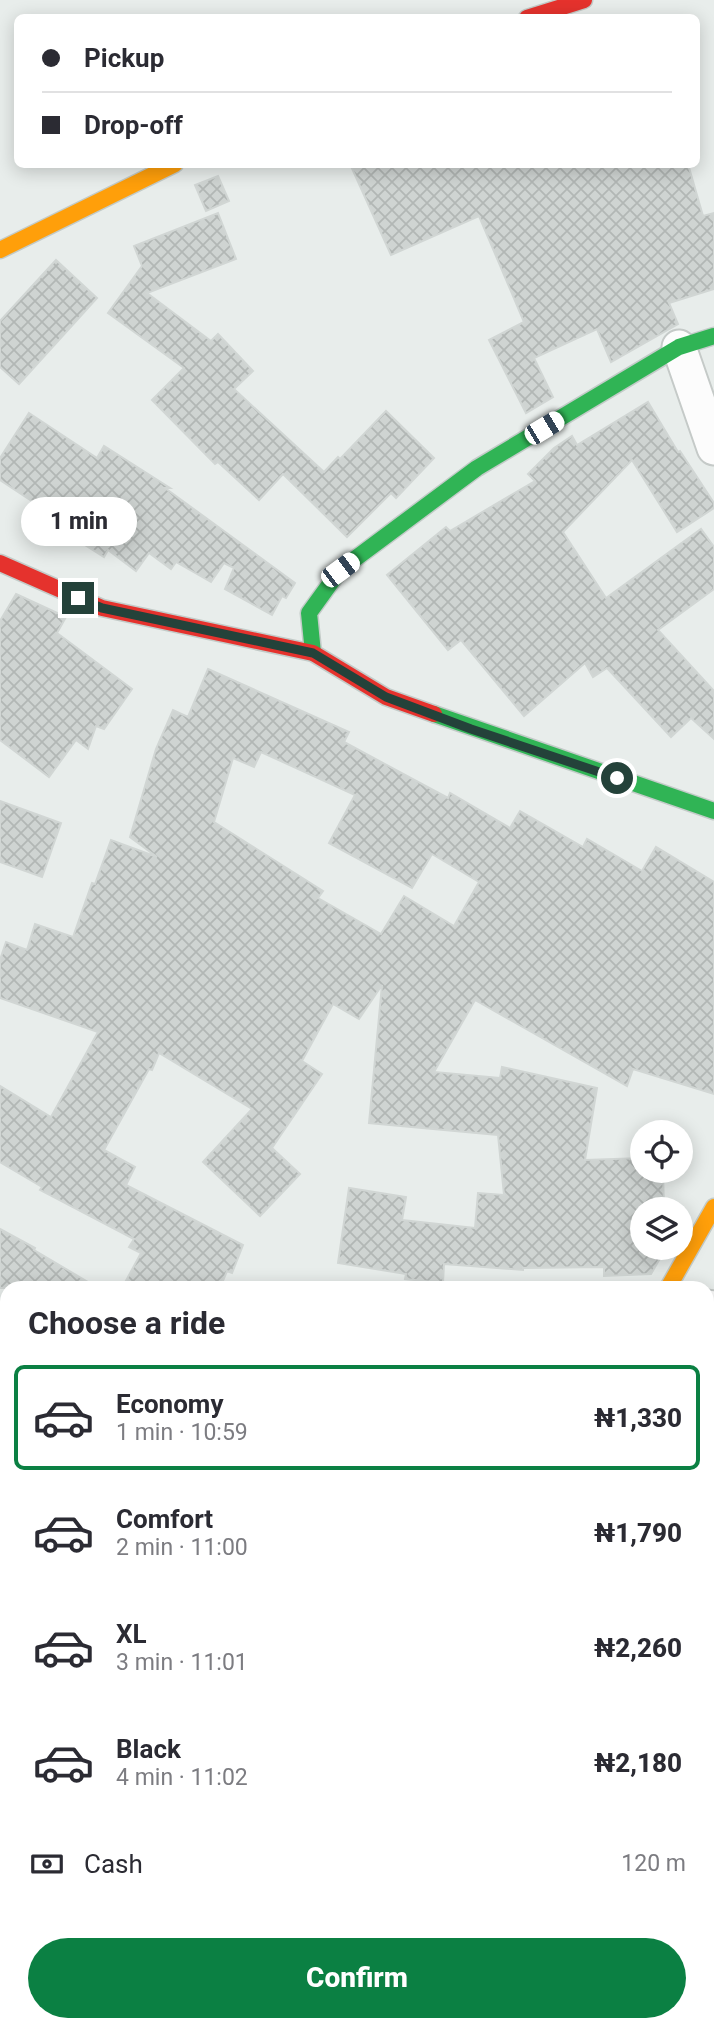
<!DOCTYPE html>
<html lang="en">
<head>
<meta charset="utf-8">
<style>
	body { margin:0; font-family:Roboto,sans-serif; background:#f2f2f3; color:#2b2b33; height:100vh; display:flex; flex-direction:column; font-size:26px; white-space:nowrap }
	* { box-sizing:border-box; margin:0 }
	p { font-size:23px; color:#7c7c81 }
	.icon { flex:none; width:38px; height:38px; fill:none; stroke:currentColor; stroke-width:2; stroke-linecap:round; stroke-linejoin:round }
	.map { position:relative; flex:1; overflow:hidden }
	.details { position:absolute; left:0px; top:1281px; width:714px; height:751px; display:flex; flex-direction:column; background:#fff; border-radius:21px 21px 0 0; box-shadow:0 4px 18px #0003 }
	.details>* { flex:none }
	.hud { position:absolute; left:14px; top:14px; width:686px; height:154px; border-radius:10px; box-shadow:0 4px 18px #0003; display:grid; align-content:center; height:154px; padding:0 28px; background:#fff }
	.controls { position:absolute; left:630px; top:1120px; display:grid; gap:14px }
	.controls a { display:grid; place-items:center; width:63px; height:63px; border-radius:50%; background:#fff; box-shadow:0 4px 18px #0003; font-size:35px }
	.end { position:absolute; width:32px; height:32px; margin:-16px; border:9px solid #24423a; background:#fff; box-shadow:0 0 0 4px #fff }
	.from { border-radius:50% }
	.bubble { position:absolute; height:49px; border-radius:24px; background:#fff; box-shadow:0 4px 18px #0003; font-size:23px; font-weight:800; line-height:49px; text-align:center }
	.car { position:absolute; width:21px; height:42px; margin:-21px -10px; border-radius:9px; box-shadow:0 0 5px 2px #0007; background:linear-gradient(#fff 24%,#345 0 40%,#fff 0 76%,#345 0 86%,#fff 0) }
	.hud b { display:flex; align-items:center; gap:24px; height:66px; font-size:26px }
	.hud b+b { border-top:2px solid #e1e1e2 }
	.hud i { width:18px; height:18px; background:#2b2b33 }
	ul { padding:0; list-style:none }
	li { display:flex; align-items:center; gap:21px; height:105px; margin:0 14px 10px; padding:0 14px; border:4px solid transparent; border-radius:10px }
	li div { flex:1 }
	li b { display:block; font-size:26px }
	li em { font-style:normal; font-weight:800 }
	li.on { border-color:#0b8043 }
	li>.icon { width:63px; height:63px; stroke-width:1.5 }
	h2 { padding:0 28px; font-size:32px; line-height:84px }
	.pay { display:flex; align-items:center; gap:18px; height:77px; padding:0 28px; font-size:26px }
	.pay p { margin-inline-start:auto }
	.primary-button { display:flex; gap:14px; margin-top:auto; padding:14px 28px }
	.primary-button a { flex:1; height:80px; border-radius:42px; background:#0b8043; color:#fff; font-size:28px; font-weight:800; line-height:80px; text-align:center }
	.map>svg:first-child { display:block }
</style>
</head>
<body>
<div class="map">
<svg width="714" height="2031" viewBox="0 0 714 2031">
	<defs>
		<pattern id="building-cross-hatch" width="8" height="8" patternUnits="userSpaceOnUse" patternTransform="scale(1.75)"><rect width="8" height="8" fill="#cfd4d2"/><path d="M0 0l8 8M0 8l8-8" fill="none" stroke="#b2b7b5"/></pattern>
	</defs>
	<rect width="100%" height="100%" fill="#e8edeb"/>
	<!-- building -->
	<g fill="url(#building-cross-hatch)" stroke="#d1d6d4" stroke-width="2" fill-rule="evenodd">
		<polygon points="350,164 688,164 703,216 714,213 714,289 669,303 678,324 611,362 597,329 534,358 553,397 526,413 489,340 524,322 479,216 391,255"/>
		<polygon points="218,176 229,201 206,211 195,185"/>
		<polygon points="218,213 236,259 147,293 211,341 218,334 253,371 234,389 324,472 338,457 340,459 386,411 434,458 396,498 391,493 347,537 283,474 259,500 218,462 215,464 152,400 184,368 108,313 142,266 134,246"/>
		<polygon points="56,260 97,298 19,384 0,367 0,321"/>
		<polygon points="648,402 678,452 680,451 714,503 714,508 677,532 632,460 563,532 606,598 701,529 714,547 714,589 658,630 714,691 714,739 691,718 671,737 607,668 593,677 585,663 524,716 461,640 448,650 387,575 446,527 450,531 535,481 528,474 554,448 572,436 577,445"/>
		<polygon points="29,413 97,458 104,446 170,488 165,488 295,583 286,598 282,596 272,615 225,589 234,568 224,563 211,582 176,562 171,569 149,553 136,571 108,550 104,557 55,526 59,519 0,480 0,458"/>
		<polygon points="16,594 66,617 57,633 132,689 104,729 96,726 88,749 76,740 49,777 0,740 0,621"/>
		<path d="M208,669L349,732L344,742L448,798L450,793L510,828L520,811L583,847L587,839L642,871L656,847L714,882V1094L633,1069L627,1086L475,1000L434,1072L500,1078L502,1067L597,1088L585,1160L642,1158V1171H663L664,1209H642V1248H666L651,1274L604,1276V1267L523,1268V1270L444,1264L443,1283L405,1279L406,1274L338,1263L349,1188L406,1197L402,1220L475,1228L478,1193L504,1195L498,1135L369,1123L382,985L359,1019L333,1004L302,1061L322,1074L272,1148L300,1174L260,1216L203,1162L252,1109L159,1053L152,1070L149,1069L104,1150L135,1167L126,1185L243,1245L232,1273L227,1271L220,1288H122L141,1253L129,1247L134,1239L40,1190L42,1187L0,1162V1086L51,1117L98,1032L0,998V960L6,942L27,950L35,924L73,937L92,883L95,884L111,840L157,857L130,837L156,749L173,710L188,717ZM261,752L355,795L329,843L412,888L432,854L479,882L454,926L404,896L381,934L318,898L323,891L214,822L233,758L254,767Z"/>
		<polygon points="0,801 61,823 42,877 0,862"/>
		<polygon points="0,1229 35,1248 34,1250 98,1288 0,1288"/>
	</g>
	<g fill="none" stroke-linecap="round" stroke-linejoin="round">
		<defs>
			<g id="lane">
				<polyline points="707,2007 714,2006"/>
				<polyline points="449,2025 463,2031"/>
				<polyline points="429,2031 433,2025"/>
				<polyline points="552,2031 554,2025"/>
				<polyline points="690,2031 694,2025"/>
			</g>
			<g id="street">
				<polyline points="679,347 714,448"/>
				<polyline points="707,1307 714,1308"/>
				<polyline points="0,1555 7,1558"/>
				<polyline points="176,2031 180,2025"/>
			</g>
			<g id="fast">
				<polyline points="313,653 309,613 340,570 477,468 679,347 714,336"/>
				<polyline points="434,714 714,811"/>
			</g>
			<g id="slow">
				<polyline points="0,250 175,164"/>
				<polyline points="668,1288 714,1207"/>
				<polyline points="0,1979 7,1982"/>
			</g>
			<g id="jam">
				<polyline points="527,18 584,0"/>
				<polyline points="0,563 102,608 313,653 386,697 434,714"/>
				<polyline points="90,2025 102,2031"/>
			</g>
		</defs>
		<!-- lane casing -->
		<use href="#lane" stroke="#c5cac8" stroke-width="19"/>
		<!-- street casing -->
		<use href="#street" stroke="#c5cac8" stroke-width="37"/>
		<!-- fast casing -->
		<use href="#fast" stroke="#c3cbc8" stroke-width="19"/>
		<!-- slow casing -->
		<use href="#slow" stroke="#c3cbc8" stroke-width="19"/>
		<!-- jam casing -->
		<use href="#jam" stroke="#c3cbc8" stroke-width="19"/>
		<!-- lane -->
		<use href="#lane" stroke="#fcfcfc" stroke-width="16"/>
		<!-- street -->
		<use href="#street" stroke="#fcfcfc" stroke-width="33"/>
		<!-- fast -->
		<use href="#fast" stroke="#30b455" stroke-width="16"/>
		<!-- slow -->
		<use href="#slow" stroke="#ff9f0a" stroke-width="16"/>
		<!-- jam -->
		<use href="#jam" stroke="#e5322d" stroke-width="16"/>
	</g>
	<g fill="none" stroke-linecap="round" stroke-linejoin="round">
		<!-- route -->
		<polyline stroke="#24423a" stroke-width="9" points="78,598 102,608 313,653 386,697 471,729 617,778"/>
	</g>
</svg>
<div class="controls">
<a><svg class="icon" aria-label="locate" viewBox="0 0 24 24"><circle cx="12" cy="12" r="6"/><path d="M12 2v4M12 18v4M2 12h4M18 12h4"/></svg></a>
<a><svg class="icon" aria-label="layers" viewBox="0 0 24 24"><path d="M12 4l9 5-9 5-9-5zM3 14l9 5 9-5"/></svg></a>
</div>
<i class="end from" style="left:617px;top:778px"></i>
<i class="end" style="left:78px;top:598px"></i>
<div class="bubble" style="left:21px;top:497px;width:116px">1 min</div>
<i class="car" style="left:544px;top:428px;rotate:59deg"></i>
<i class="car" style="left:340px;top:570px;rotate:53deg"></i>
<div class="hud">
<b><i class="from"></i>Pickup</b>
<b><i></i>Drop-off</b>
</div>
<section class="details">
<h2>Choose a ride</h2>
<ul>
<li class="on"><svg class="icon" aria-label="car" viewBox="0 0 24 24"><path d="M5 17H2v-5l4-1 3-4h7l3 4 3 1v5h-3M9 17h6M6 11h13"/><circle cx="7" cy="17" r="2"/><circle cx="17" cy="17" r="2"/></svg><div><b>Economy</b><p>1 min · 10:59</p></div><em>₦1,330</em></li>
<li><svg class="icon" aria-label="car" viewBox="0 0 24 24"><path d="M5 17H2v-5l4-1 3-4h7l3 4 3 1v5h-3M9 17h6M6 11h13"/><circle cx="7" cy="17" r="2"/><circle cx="17" cy="17" r="2"/></svg><div><b>Comfort</b><p>2 min · 11:00</p></div><em>₦1,790</em></li>
<li><svg class="icon" aria-label="car" viewBox="0 0 24 24"><path d="M5 17H2v-5l4-1 3-4h7l3 4 3 1v5h-3M9 17h6M6 11h13"/><circle cx="7" cy="17" r="2"/><circle cx="17" cy="17" r="2"/></svg><div><b>XL</b><p>3 min · 11:01</p></div><em>₦2,260</em></li>
<li><svg class="icon" aria-label="car" viewBox="0 0 24 24"><path d="M5 17H2v-5l4-1 3-4h7l3 4 3 1v5h-3M9 17h6M6 11h13"/><circle cx="7" cy="17" r="2"/><circle cx="17" cy="17" r="2"/></svg><div><b>Black</b><p>4 min · 11:02</p></div><em>₦2,180</em></li>
</ul>
<div class="pay"><svg class="icon" aria-label="cash" viewBox="0 0 24 24"><path d="M3 7h18v10H3z"/><circle cx="12" cy="12" r="2"/></svg>Cash<p>120 m</p></div>
<div class="primary-button"><a>Confirm</a></div>
</section>
</div>
</body>
</html>
